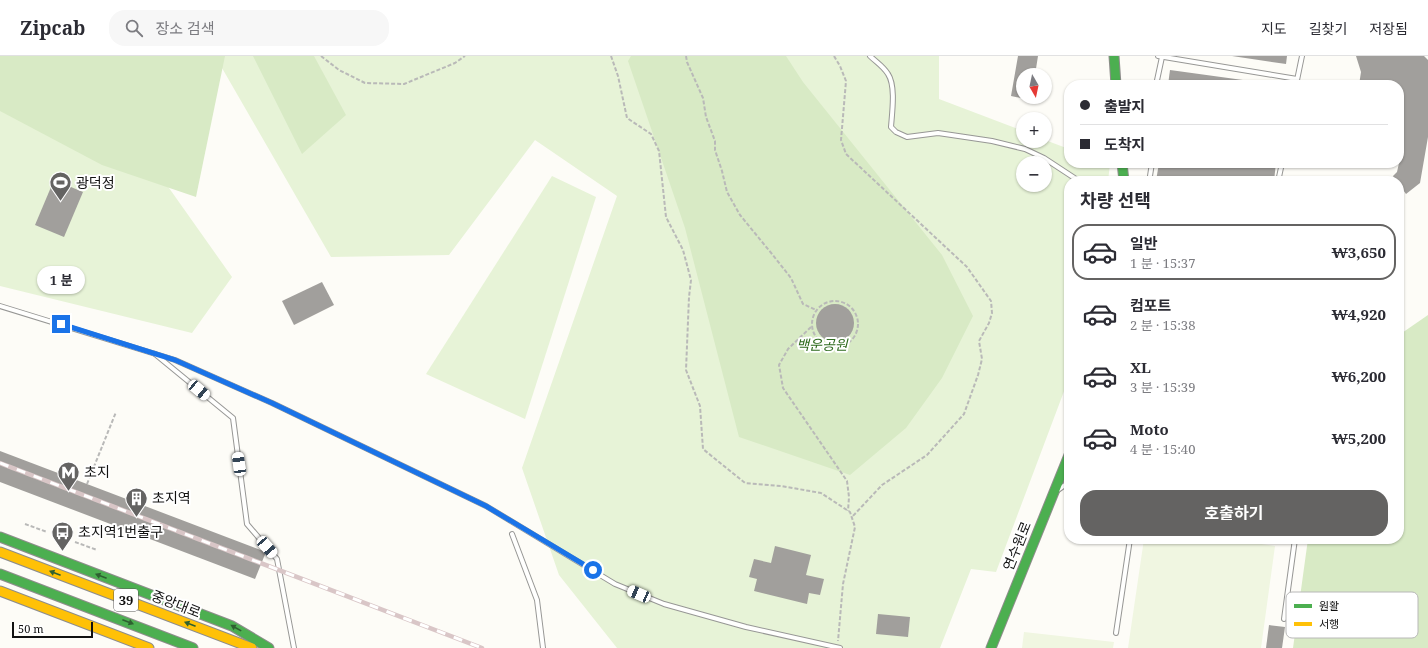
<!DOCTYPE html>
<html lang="ko">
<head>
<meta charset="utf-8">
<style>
	body { margin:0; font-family:"Noto Serif","Noto Sans KR",serif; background:#f7f7f7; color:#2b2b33; height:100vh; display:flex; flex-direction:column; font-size:15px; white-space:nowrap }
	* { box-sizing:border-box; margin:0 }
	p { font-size:13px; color:#7c7c81 }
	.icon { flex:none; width:22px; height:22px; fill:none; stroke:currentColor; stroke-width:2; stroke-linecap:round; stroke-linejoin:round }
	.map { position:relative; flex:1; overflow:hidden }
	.details { position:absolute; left:1064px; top:120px; width:340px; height:368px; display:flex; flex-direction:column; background:#fff; border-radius:16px; box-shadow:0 1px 3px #0004 }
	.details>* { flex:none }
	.guide { position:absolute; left:1064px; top:24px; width:340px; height:88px; border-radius:16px; box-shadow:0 1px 3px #0004; display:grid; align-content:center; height:88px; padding:0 16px; background:#fff }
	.needle { width:26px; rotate:171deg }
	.tools { position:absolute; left:1016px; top:12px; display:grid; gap:8px }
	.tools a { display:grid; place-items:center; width:36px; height:36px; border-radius:50%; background:#fff; box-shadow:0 1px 3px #0004; font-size:20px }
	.scale { position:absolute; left:12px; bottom:10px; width:81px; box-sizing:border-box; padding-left:4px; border:2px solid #111; border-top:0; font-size:11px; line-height:14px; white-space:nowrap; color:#111; -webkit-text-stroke:3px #fff; paint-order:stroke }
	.end { position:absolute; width:18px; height:18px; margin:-9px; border:5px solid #1a73e8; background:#fff; box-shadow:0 0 0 2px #fff }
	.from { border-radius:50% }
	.bubble { position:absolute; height:28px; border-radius:14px; background:#fff; box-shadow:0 1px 3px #0004; font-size:13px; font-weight:700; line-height:28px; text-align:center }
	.car { position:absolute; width:12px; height:24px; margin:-12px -6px; border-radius:5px; box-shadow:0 0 3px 1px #0007; background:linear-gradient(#fff 24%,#345 0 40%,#fff 0 76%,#345 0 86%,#fff 0) }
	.guide b { display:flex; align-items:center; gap:14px; height:38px; font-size:15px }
	.guide b+b { border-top:1px solid #e1e1e2 }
	.guide i { width:10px; height:10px; background:#2b2b33 }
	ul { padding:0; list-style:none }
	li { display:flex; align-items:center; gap:12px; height:56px; margin:0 8px 6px; padding:0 8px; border:2px solid transparent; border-radius:16px }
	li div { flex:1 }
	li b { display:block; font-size:15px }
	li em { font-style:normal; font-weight:700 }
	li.selected { border-color:#646362 }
	li>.icon { width:36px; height:36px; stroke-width:1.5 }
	h2 { padding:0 16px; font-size:18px; line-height:48px }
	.primary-button { display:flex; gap:8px; margin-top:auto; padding:8px 16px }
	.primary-button a { flex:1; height:46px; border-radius:16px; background:#646362; color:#fff; font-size:16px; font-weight:700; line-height:46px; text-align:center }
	header { display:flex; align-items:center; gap:24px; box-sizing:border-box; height:56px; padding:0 20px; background:#fff; border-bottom:1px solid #e1e1e2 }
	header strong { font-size:19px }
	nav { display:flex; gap:22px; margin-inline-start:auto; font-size:14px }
	.search { width:280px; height:36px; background:#f7f7f7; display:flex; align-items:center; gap:10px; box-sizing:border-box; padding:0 14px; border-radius:16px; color:#7c7c81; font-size:15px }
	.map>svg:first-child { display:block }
</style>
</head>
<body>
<header>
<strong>Zipcab</strong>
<div class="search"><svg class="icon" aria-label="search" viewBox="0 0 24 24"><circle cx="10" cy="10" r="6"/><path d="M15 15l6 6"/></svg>장소 검색</div>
<nav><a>지도</a><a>길찾기</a><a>저장됨</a></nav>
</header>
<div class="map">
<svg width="1428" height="592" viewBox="0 0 1428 592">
	<rect width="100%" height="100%" fill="#fdfcf7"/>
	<!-- green -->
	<g fill="#e7f3d7" fill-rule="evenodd">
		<path d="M0,0H939V43L1023,75V85H1045V84L1069,93V107H1106L1110,108L1108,125H1069V322L996,516L971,513L940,592H617L559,519L522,412L617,140L535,84L449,199L331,201L222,12L128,74L232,221L192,277L0,230ZM1023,107H1045V129H1023Z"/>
		<polygon points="552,120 596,141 525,363 426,318"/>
	</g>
	<!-- forest -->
	<g fill="#d8eac5">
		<polygon points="0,0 225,0 196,141 102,109 0,55"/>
		<polygon points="253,0 314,0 346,59 302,98"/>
		<polygon points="631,0 786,0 803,26 942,199 973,260 942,322 906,372 850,419 739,381 685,172 628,5"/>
		<polygon points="1428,259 1428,592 1293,592 1308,483 1399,483 1399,279"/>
	</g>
	<!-- pitch -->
	<g fill="#f0f6e1">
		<polygon points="1144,483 1227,483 1275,490 1261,592 1128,592"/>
		<polygon points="1024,576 1114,586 1113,592 1022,592"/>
	</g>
	<!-- building -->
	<g fill="#a19f9c">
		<polygon points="1018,0 1038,0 1035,19 1023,19 1023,41 1031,41 1031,44 1011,40"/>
		<polygon points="1232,0 1287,0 1286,8"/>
		<polygon points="1356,0 1424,0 1428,4 1428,81 1420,127 1406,138 1399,128 1399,125 1396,125 1393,120 1397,116 1399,107 1403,74 1399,73 1399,29 1359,29 1361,16"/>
		<polygon points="1170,14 1272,28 1272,29 1168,29"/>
		<polygon points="1159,107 1276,107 1274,125 1156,125"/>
		<polygon points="54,124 83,136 64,181 35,169"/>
		<polygon points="322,226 334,249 294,269 282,245"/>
		<circle cx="835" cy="267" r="19"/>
		<polygon points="0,395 266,496 255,523 0,426"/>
		<polygon points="775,490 811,499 806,519 824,523 820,539 809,537 807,548 754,535 757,523 749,521 754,503 771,507"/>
		<polygon points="878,558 910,561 908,581 876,578"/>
		<polygon points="1269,569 1285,571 1282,592 1266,592"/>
	</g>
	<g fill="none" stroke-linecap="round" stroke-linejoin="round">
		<defs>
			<g id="lane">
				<path d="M870,0C876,6 883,10 888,18C896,30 892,57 891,71L896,76L907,81L938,77L992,85L1025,93L1044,102L1079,125"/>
				<polyline points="1158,0 1297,23"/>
				<polyline points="1156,29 1162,1"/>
				<polyline points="1296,29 1302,0"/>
				<polyline points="1150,125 1150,120 1152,107"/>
				<polyline points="1280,125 1279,121 1282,107"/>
				<polyline points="0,250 175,304 272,347 486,450 615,528 664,548 746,571 840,592"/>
				<polyline points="155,298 233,362 247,468 277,503 294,592"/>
				<polyline points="1058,434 1069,426"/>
				<polyline points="512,478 537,544 543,592"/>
				<polyline points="1284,563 1295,483"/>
				<polyline points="1116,577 1130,483"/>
			</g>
			<g id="fast">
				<polyline points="1114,0 1116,29"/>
				<polyline points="1122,107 1124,125"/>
				<polyline points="0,481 232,570 269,592"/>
				<polyline points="0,518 193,592"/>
				<polyline points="991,592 1069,399"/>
			</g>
			<g id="slow">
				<polyline points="0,496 252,592"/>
				<polyline points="0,535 149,592"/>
			</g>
		</defs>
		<!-- lane casing -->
		<use href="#lane" stroke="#979795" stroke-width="6"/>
		<!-- fast casing -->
		<use href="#fast" stroke="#8e8d8b" stroke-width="11"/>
		<!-- slow casing -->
		<use href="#slow" stroke="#8e8d8b" stroke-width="11"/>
		<!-- path -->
		<g stroke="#b9b9b8" stroke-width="2" stroke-dasharray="4 2" stroke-linecap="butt">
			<polyline points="321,0 339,14 365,27 404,28 455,7 465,0"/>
			<polyline points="611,0 618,20 627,62 651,78 659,95 666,161 683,194 691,224 689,241 686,314 700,350 703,393 745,427 781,430 821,437 850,456 855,471 843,528 838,585"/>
			<polyline points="686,0 687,6 703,42 706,61 715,85 715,94 722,115 727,136 740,159 772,198 791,222 803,248 816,254"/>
			<polyline points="834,0 840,10 846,25 841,84 846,98 967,211 991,245 992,257 989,267 979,285 982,303 978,319 964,358 927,399 882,429 852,461"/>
			<circle cx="835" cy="268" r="23"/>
			<polyline points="811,271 788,293 779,309 783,332 847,425 849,441 848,455"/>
			<polyline points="87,428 116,356"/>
			<polyline points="25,468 47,476"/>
			<polyline points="75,486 97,494"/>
		</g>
		<!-- lane -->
		<use href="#lane" stroke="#fffffe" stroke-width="4"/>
		<!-- fast -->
		<use href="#fast" stroke="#4caf50" stroke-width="9"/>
		<!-- slow -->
		<use href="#slow" stroke="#ffc107" stroke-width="9"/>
		<defs>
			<polyline id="rail" points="0,407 482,592"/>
		</defs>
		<!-- rail casing -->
		<use href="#rail" stroke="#d9c6c7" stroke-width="4.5"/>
		<!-- rail -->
		<use href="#rail" stroke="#fff" stroke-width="3" stroke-dasharray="9" stroke-linecap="butt"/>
	</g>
	<!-- one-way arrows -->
	<defs><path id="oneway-solid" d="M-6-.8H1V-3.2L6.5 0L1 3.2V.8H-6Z"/></defs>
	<g fill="#2e6030">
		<use href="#oneway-solid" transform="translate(55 517) rotate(-159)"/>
		<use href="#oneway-solid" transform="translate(101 520) rotate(-159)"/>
		<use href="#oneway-solid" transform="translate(128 566) rotate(21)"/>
		<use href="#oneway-solid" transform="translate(190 568) rotate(-159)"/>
		<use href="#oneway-solid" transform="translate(236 572) rotate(-151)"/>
	</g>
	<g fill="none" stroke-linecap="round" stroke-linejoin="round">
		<!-- route -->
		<polyline stroke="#1a73e8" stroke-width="5" points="61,268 175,304 272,347 486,450 593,514"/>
	</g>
	<!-- icons -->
	<defs>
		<symbol id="stadium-pin" viewBox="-11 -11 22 30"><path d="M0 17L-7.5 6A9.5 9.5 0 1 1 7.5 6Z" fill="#646362" stroke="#fff"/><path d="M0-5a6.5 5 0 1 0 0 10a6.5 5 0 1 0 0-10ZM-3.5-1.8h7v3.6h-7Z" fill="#fff"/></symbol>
		<symbol id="metro-pin" viewBox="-11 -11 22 30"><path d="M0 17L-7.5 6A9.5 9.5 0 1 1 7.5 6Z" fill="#646362" stroke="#fff"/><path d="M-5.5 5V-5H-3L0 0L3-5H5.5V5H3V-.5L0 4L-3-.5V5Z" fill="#fff"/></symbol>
		<symbol id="building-pin" viewBox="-11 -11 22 30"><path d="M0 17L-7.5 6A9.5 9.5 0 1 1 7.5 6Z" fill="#646362" stroke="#fff"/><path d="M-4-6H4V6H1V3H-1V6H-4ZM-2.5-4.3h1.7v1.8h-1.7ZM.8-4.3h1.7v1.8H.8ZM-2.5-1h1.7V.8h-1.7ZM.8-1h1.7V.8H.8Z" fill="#fff"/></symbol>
		<symbol id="bus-pin" viewBox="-11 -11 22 30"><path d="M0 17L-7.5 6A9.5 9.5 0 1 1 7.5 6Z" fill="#646362" stroke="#fff"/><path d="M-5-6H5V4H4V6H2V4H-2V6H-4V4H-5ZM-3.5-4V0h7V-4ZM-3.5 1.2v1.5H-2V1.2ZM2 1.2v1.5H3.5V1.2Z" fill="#fff"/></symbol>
	</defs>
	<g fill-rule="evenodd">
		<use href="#stadium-pin" x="48" y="114" width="25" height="34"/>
		<use href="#metro-pin" x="56" y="404" width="25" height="34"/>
		<use href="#building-pin" x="124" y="430" width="25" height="34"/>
		<use href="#bus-pin" x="50" y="464" width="25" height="34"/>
	</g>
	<g text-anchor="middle" stroke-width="4" stroke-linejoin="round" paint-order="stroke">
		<!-- shield labels -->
		<rect fill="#fff" stroke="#585858" stroke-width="1" x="114" y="533" width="24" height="22" rx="3"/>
		<g font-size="13" font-weight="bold" fill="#111">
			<text x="126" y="549">39</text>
		</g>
		<!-- poi labels -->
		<g font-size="14" fill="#111" stroke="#fff" text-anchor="start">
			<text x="76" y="132">광덕정</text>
			<text x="84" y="421">초지</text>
			<text x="152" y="447">초지역</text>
			<text x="78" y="481">초지역1번출구</text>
		</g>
		<!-- park labels -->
		<g font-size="14" font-style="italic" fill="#2f6b1f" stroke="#fff">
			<text x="822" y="294">백운공원</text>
		</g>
		<!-- street labels -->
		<g font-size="14" fill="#111" stroke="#fff">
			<text transform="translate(1017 490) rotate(-68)" y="5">연수원로</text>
			<text transform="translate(176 548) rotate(21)" y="5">중앙대로</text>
		</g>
	</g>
	<!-- legend -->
	<rect x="1286" y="536" width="132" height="46" rx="6" fill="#fff" stroke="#b8b8b8" stroke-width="1"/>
	<rect x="1294" y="548" width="18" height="4" fill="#4caf50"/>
	<rect x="1294" y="566" width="18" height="4" fill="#ffc107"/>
	<g font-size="11" fill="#111">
		<text x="1319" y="554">원활</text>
		<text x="1319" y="572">서행</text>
	</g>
</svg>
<div class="tools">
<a><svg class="needle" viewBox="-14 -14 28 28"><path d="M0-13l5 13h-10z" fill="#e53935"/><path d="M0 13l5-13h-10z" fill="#7c7c81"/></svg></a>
<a>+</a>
<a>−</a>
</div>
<div class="scale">50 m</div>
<i class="end from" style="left:593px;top:514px"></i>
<i class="end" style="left:61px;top:268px"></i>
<div class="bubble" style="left:37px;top:210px;width:48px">1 분</div>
<i class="car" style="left:199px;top:334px;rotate:130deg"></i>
<i class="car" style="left:239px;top:408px;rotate:352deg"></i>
<i class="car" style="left:267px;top:491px;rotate:139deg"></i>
<i class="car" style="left:639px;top:538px;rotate:293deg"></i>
<div class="guide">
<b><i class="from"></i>출발지</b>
<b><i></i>도착지</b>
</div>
<section class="details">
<h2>차량 선택</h2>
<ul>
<li class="selected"><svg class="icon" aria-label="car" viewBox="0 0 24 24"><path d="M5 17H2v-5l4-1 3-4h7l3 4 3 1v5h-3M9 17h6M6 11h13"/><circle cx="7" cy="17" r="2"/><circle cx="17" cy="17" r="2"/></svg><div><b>일반</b><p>1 분 · 15:37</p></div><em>₩3,650</em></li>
<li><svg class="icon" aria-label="car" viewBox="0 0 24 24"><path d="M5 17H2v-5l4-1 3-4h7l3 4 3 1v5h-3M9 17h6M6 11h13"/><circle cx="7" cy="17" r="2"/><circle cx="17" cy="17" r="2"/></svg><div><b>컴포트</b><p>2 분 · 15:38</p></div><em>₩4,920</em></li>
<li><svg class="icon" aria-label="car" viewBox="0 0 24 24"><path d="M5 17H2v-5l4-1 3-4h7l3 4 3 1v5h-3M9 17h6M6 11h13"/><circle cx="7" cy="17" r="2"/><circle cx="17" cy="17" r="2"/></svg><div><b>XL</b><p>3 분 · 15:39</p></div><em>₩6,200</em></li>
<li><svg class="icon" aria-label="car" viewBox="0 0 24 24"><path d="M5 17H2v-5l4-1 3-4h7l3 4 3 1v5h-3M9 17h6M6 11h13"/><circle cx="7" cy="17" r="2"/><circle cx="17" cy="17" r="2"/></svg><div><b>Moto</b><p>4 분 · 15:40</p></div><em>₩5,200</em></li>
</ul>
<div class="primary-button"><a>호출하기</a></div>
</section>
</div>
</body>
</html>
